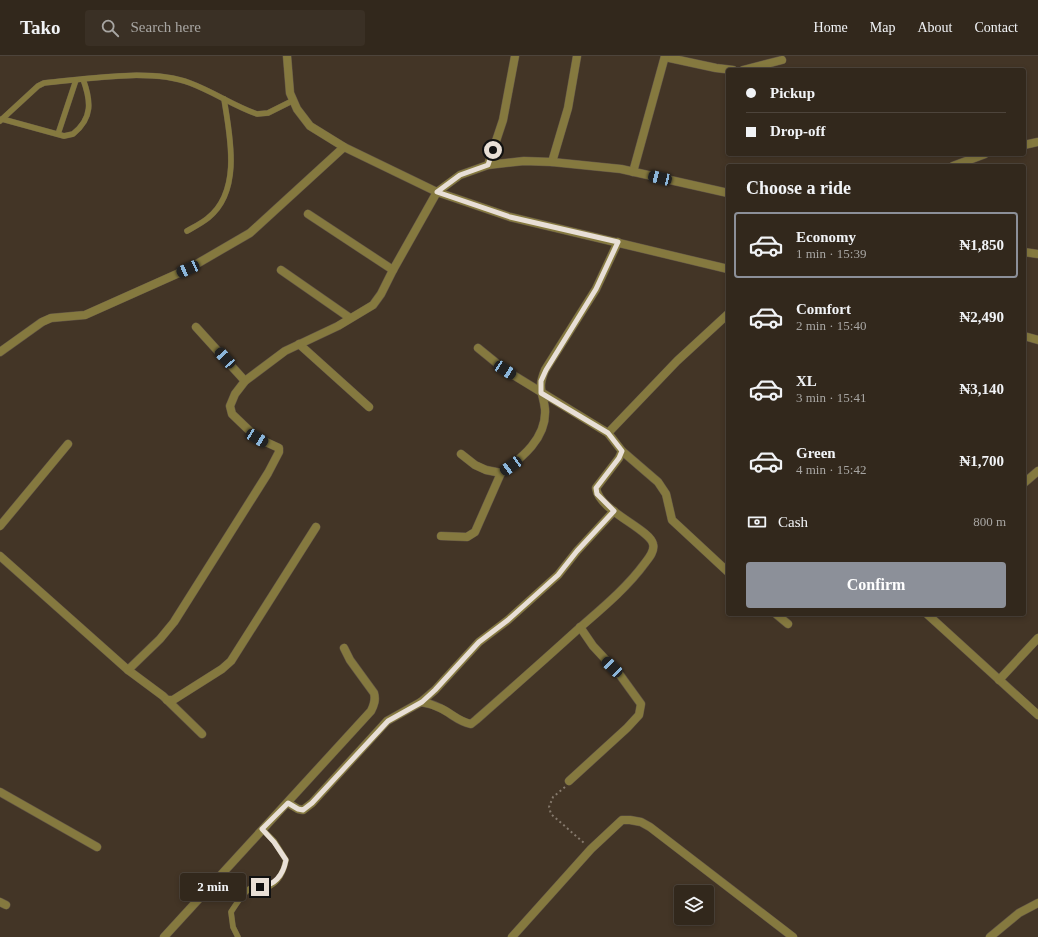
<!DOCTYPE html>
<html lang="en">
<head>
<meta charset="utf-8">
<style>
	body { margin:0; font-family:Georgia,serif; background:#3a3025; color:#f1f3f6; height:100vh; display:flex; flex-direction:column; font-size:15px; white-space:nowrap }
	* { box-sizing:border-box; margin:0 }
	p { font-size:13px; color:#a8a6a3 }
	.icon { flex:none; width:22px; height:22px; fill:none; stroke:currentColor; stroke-width:2; stroke-linecap:round; stroke-linejoin:round }
	.map { position:relative; flex:1; overflow:hidden }
	.drawer { position:absolute; left:726px; top:108px; width:300px; height:452px; display:flex; flex-direction:column; background:#32281c; border-radius:4px; box-shadow:0 2px 6px #0003,0 0 0 1px #4d443b }
	.drawer>* { flex:none }
	.banner { position:absolute; left:726px; top:12px; width:300px; height:88px; border-radius:4px; box-shadow:0 2px 6px #0003,0 0 0 1px #4d443b; display:grid; align-content:center; height:88px; padding:0 20px; background:#32281c }
	.controls { position:absolute; left:674px; top:829px; display:grid; gap:8px }
	.controls a { display:grid; place-items:center; width:40px; height:40px; border-radius:4px; background:#32281c; box-shadow:0 2px 6px #0003,0 0 0 1px #4d443b; font-size:20px }
	.end { position:absolute; width:18px; height:18px; margin:-9px; border:5px solid #e8dfd6; background:#111; box-shadow:0 0 0 2px #111 }
	.from { border-radius:50% }
	.bubble { position:absolute; height:28px; border-radius:4px; background:#32281c; box-shadow:0 2px 6px #0003,0 0 0 1px #4d443b; font-size:13px; font-weight:600; line-height:28px; text-align:center }
	.car { position:absolute; width:12px; height:24px; margin:-12px -6px; border-radius:5px; box-shadow:0 0 3px 1px #0007; background:linear-gradient(#222 24%,#8ab4d8 0 40%,#222 0 76%,#8ab4d8 0 86%,#222 0) }
	.banner b { display:flex; align-items:center; gap:14px; height:38px; font-size:15px }
	.banner b+b { border-top:1px solid #4d443b }
	.banner i { width:10px; height:10px; background:#f1f3f6 }
	ul { padding:0; list-style:none }
	li { display:flex; align-items:center; gap:12px; height:66px; margin:0 8px 6px; padding:0 12px; border:2px solid transparent; border-radius:4px }
	li div { flex:1 }
	li b { display:block; font-size:15px }
	li em { font-style:normal; font-weight:600 }
	li.active { border-color:#8c9099 }
	li>.icon { width:36px; height:36px; stroke-width:1.5 }
	h2 { padding:0 20px; font-size:18px; line-height:48px }
	.pay { display:flex; align-items:center; gap:10px; height:44px; padding:0 20px; font-size:15px }
	.pay p { margin-inline-start:auto }
	.primary-button { display:flex; gap:8px; margin-top:auto; padding:8px 20px }
	.primary-button a { flex:1; height:46px; border-radius:4px; background:#8c9099; color:#fff; font-size:16px; font-weight:600; line-height:46px; text-align:center }
	header { display:flex; align-items:center; gap:24px; box-sizing:border-box; height:56px; padding:0 20px; background:#32281c; border-bottom:1px solid #4d443b }
	header strong { font-size:19px }
	nav { display:flex; gap:22px; margin-inline-start:auto; font-size:14px }
	.search { width:280px; height:36px; background:#3a3025; display:flex; align-items:center; gap:10px; box-sizing:border-box; padding:0 14px; border-radius:4px; color:#a8a6a3; font-size:15px }
	.map>svg:first-child { display:block }
</style>
</head>
<body>
<header>
<strong>Tako</strong>
<div class="search"><svg class="icon" aria-label="search" viewBox="0 0 24 24"><circle cx="10" cy="10" r="6"/><path d="M15 15l6 6"/></svg>Search here</div>
<nav><a>Home</a><a>Map</a><a>About</a><a>Contact</a></nav>
</header>
<div class="map">
<svg width="1038" height="881" viewBox="0 0 1038 881">
	<rect width="100%" height="100%" fill="#433526"/>
	<g fill="none" stroke-linecap="round" stroke-linejoin="round">
		<defs>
			<g id="service">
				<path d="M2,63L64,80L73,78C93,62 91,45 83,23"/>
				<path d="M0,65L38,30L44,27C87,23 150,12 190,27C214,36 234,50 257,58L268,57L292,45"/>
				<polyline points="58,78 76,24"/>
				<path d="M187,175C194,171 202,167 208,162C242,135 230,80 224,43"/>
				<path d="M238,881L233,871L231,856C235,850 244,835 251,832C256,830 264,832 270,830C279,825 284,814 286,804L274,785L262,773"/>
			</g>
			<g id="minor">
				<polyline points="665,1 716,12 733,14"/>
				<polyline points="743,14 782,4"/>
				<polyline points="1024,89 1038,86"/>
				<polyline points="552,106 568,52 577,0"/>
				<polyline points="488,109 503,64 515,0"/>
				<polyline points="953,110 985,98"/>
				<polyline points="633,116 665,0"/>
				<polyline points="308,158 393,214"/>
				<polyline points="1024,196 1038,198"/>
				<polyline points="281,214 350,262"/>
				<polyline points="196,271 245,325"/>
				<polyline points="299,288 369,351"/>
				<polyline points="0,296 42,266 51,262 85,259 188,213 250,177 344,91"/>
				<polyline points="608,377 677,305 728,258"/>
				<polyline points="622,395 658,426 666,438 672,464 728,516"/>
				<path d="M461,398L475,409L486,414L501,417C522,402 547,382 545,353C543,336 537,333 545,314L596,233L618,186"/>
				<polyline points="1024,427 1038,415"/>
				<polyline points="0,470 68,388"/>
				<polyline points="441,480 467,481 475,476 501,417"/>
				<polyline points="0,500 128,614 163,640 202,678"/>
				<polyline points="776,558 788,568"/>
				<polyline points="927,558 1038,659"/>
				<polyline points="128,614 160,583 174,566 268,417 279,396 279,392 257,382 232,358 230,350 235,338 245,325 285,295 338,270 373,249 381,238 393,214 437,136 460,119 488,109 524,105 552,106 621,113 728,137"/>
				<polyline points="999,624 1038,582"/>
				<polyline points="167,644 173,644 222,613 231,605 316,471"/>
				<path d="M421,646C428,647 434,649 440,652C451,657 459,666 471,668L476,664C509,635 543,605 576,575C600,554 626,533 645,507C649,502 655,495 653,488C650,473 599,455 596,432L619,402L622,395L608,377L505,314L478,292"/>
				<polyline points="569,725 627,672 639,659 641,648 620,619 593,590 580,571"/>
				<polyline points="0,736 97,791"/>
				<polyline points="288,747 298,753 303,754 312,747 387,665 421,646 435,634 479,586 508,564 558,519 577,495 614,455"/>
				<polyline points="0,846 6,849"/>
				<path d="M164,881L371,655C374,649 376,644 374,637L350,604L344,592"/>
				<polyline points="512,881 591,793 622,764 630,764 641,766 650,771 793,881"/>
				<polyline points="990,881 1019,857 1038,847"/>
			</g>
			<g id="tertiary">
				<polyline points="287,0 290,37 297,53 310,70 344,91 437,136 510,161 728,213"/>
				<polyline points="1024,280 1038,284"/>
			</g>
		</defs>
		<!-- service casing -->
		<use href="#service" stroke="#615446" stroke-width="6"/>
		<!-- minor casing -->
		<use href="#minor" stroke="#615446" stroke-width="9"/>
		<!-- tertiary casing -->
		<use href="#tertiary" stroke="#615446" stroke-width="9"/>
		<!-- path -->
		<polyline stroke="#867a6d" stroke-width="2" stroke-dasharray="2 3" stroke-linecap="butt" points="565,731 553,741 549,751 551,758 584,787"/>
		<!-- service -->
		<use href="#service" stroke="#85793f" stroke-width="5.5"/>
		<!-- minor -->
		<use href="#minor" stroke="#85793f" stroke-width="8"/>
		<!-- tertiary -->
		<use href="#tertiary" stroke="#85793f" stroke-width="8"/>
	</g>
	<g fill="none" stroke-linecap="round" stroke-linejoin="round">
		<!-- route -->
		<path stroke="#e8dfd6" stroke-width="5" d="M260,831C275,829 283,820 286,804L274,786L262,773L288,747L298,753L303,754L312,747L388,665L422,646L435,634L479,586L508,564L558,519L577,495L614,455L597,438L596,432L619,402L622,395L608,377L541,337V325L546,314L596,233L618,186L510,161L437,136L460,119L488,109L493,94"/>
	</g>
</svg>
<div class="controls">
<a><svg class="icon" aria-label="layers" viewBox="0 0 24 24"><path d="M12 4l9 5-9 5-9-5zM3 14l9 5 9-5"/></svg></a>
</div>
<i class="end from" style="left:493px;top:94px"></i>
<i class="end" style="left:260px;top:831px"></i>
<div class="bubble" style="left:180px;top:817px;width:66px">2 min</div>
<i class="car" style="left:660px;top:122px;rotate:283deg"></i>
<i class="car" style="left:188px;top:213px;rotate:246deg"></i>
<i class="car" style="left:225px;top:302px;rotate:318deg"></i>
<i class="car" style="left:505px;top:314px;rotate:123deg"></i>
<i class="car" style="left:257px;top:382px;rotate:121deg"></i>
<i class="car" style="left:511px;top:410px;rotate:234deg"></i>
<i class="car" style="left:612px;top:611px;rotate:314deg"></i>
<div class="banner">
<b><i class="from"></i>Pickup</b>
<b><i></i>Drop-off</b>
</div>
<section class="drawer">
<h2>Choose a ride</h2>
<ul>
<li class="active"><svg class="icon" aria-label="car" viewBox="0 0 24 24"><path d="M5 17H2v-5l4-1 3-4h7l3 4 3 1v5h-3M9 17h6M6 11h13"/><circle cx="7" cy="17" r="2"/><circle cx="17" cy="17" r="2"/></svg><div><b>Economy</b><p>1 min · 15:39</p></div><em>₦1,850</em></li>
<li><svg class="icon" aria-label="car" viewBox="0 0 24 24"><path d="M5 17H2v-5l4-1 3-4h7l3 4 3 1v5h-3M9 17h6M6 11h13"/><circle cx="7" cy="17" r="2"/><circle cx="17" cy="17" r="2"/></svg><div><b>Comfort</b><p>2 min · 15:40</p></div><em>₦2,490</em></li>
<li><svg class="icon" aria-label="car" viewBox="0 0 24 24"><path d="M5 17H2v-5l4-1 3-4h7l3 4 3 1v5h-3M9 17h6M6 11h13"/><circle cx="7" cy="17" r="2"/><circle cx="17" cy="17" r="2"/></svg><div><b>XL</b><p>3 min · 15:41</p></div><em>₦3,140</em></li>
<li><svg class="icon" aria-label="car" viewBox="0 0 24 24"><path d="M5 17H2v-5l4-1 3-4h7l3 4 3 1v5h-3M9 17h6M6 11h13"/><circle cx="7" cy="17" r="2"/><circle cx="17" cy="17" r="2"/></svg><div><b>Green</b><p>4 min · 15:42</p></div><em>₦1,700</em></li>
</ul>
<div class="pay"><svg class="icon" aria-label="cash" viewBox="0 0 24 24"><path d="M3 7h18v10H3z"/><circle cx="12" cy="12" r="2"/></svg>Cash<p>800 m</p></div>
<div class="primary-button"><a>Confirm</a></div>
</section>
</div>
</body>
</html>
